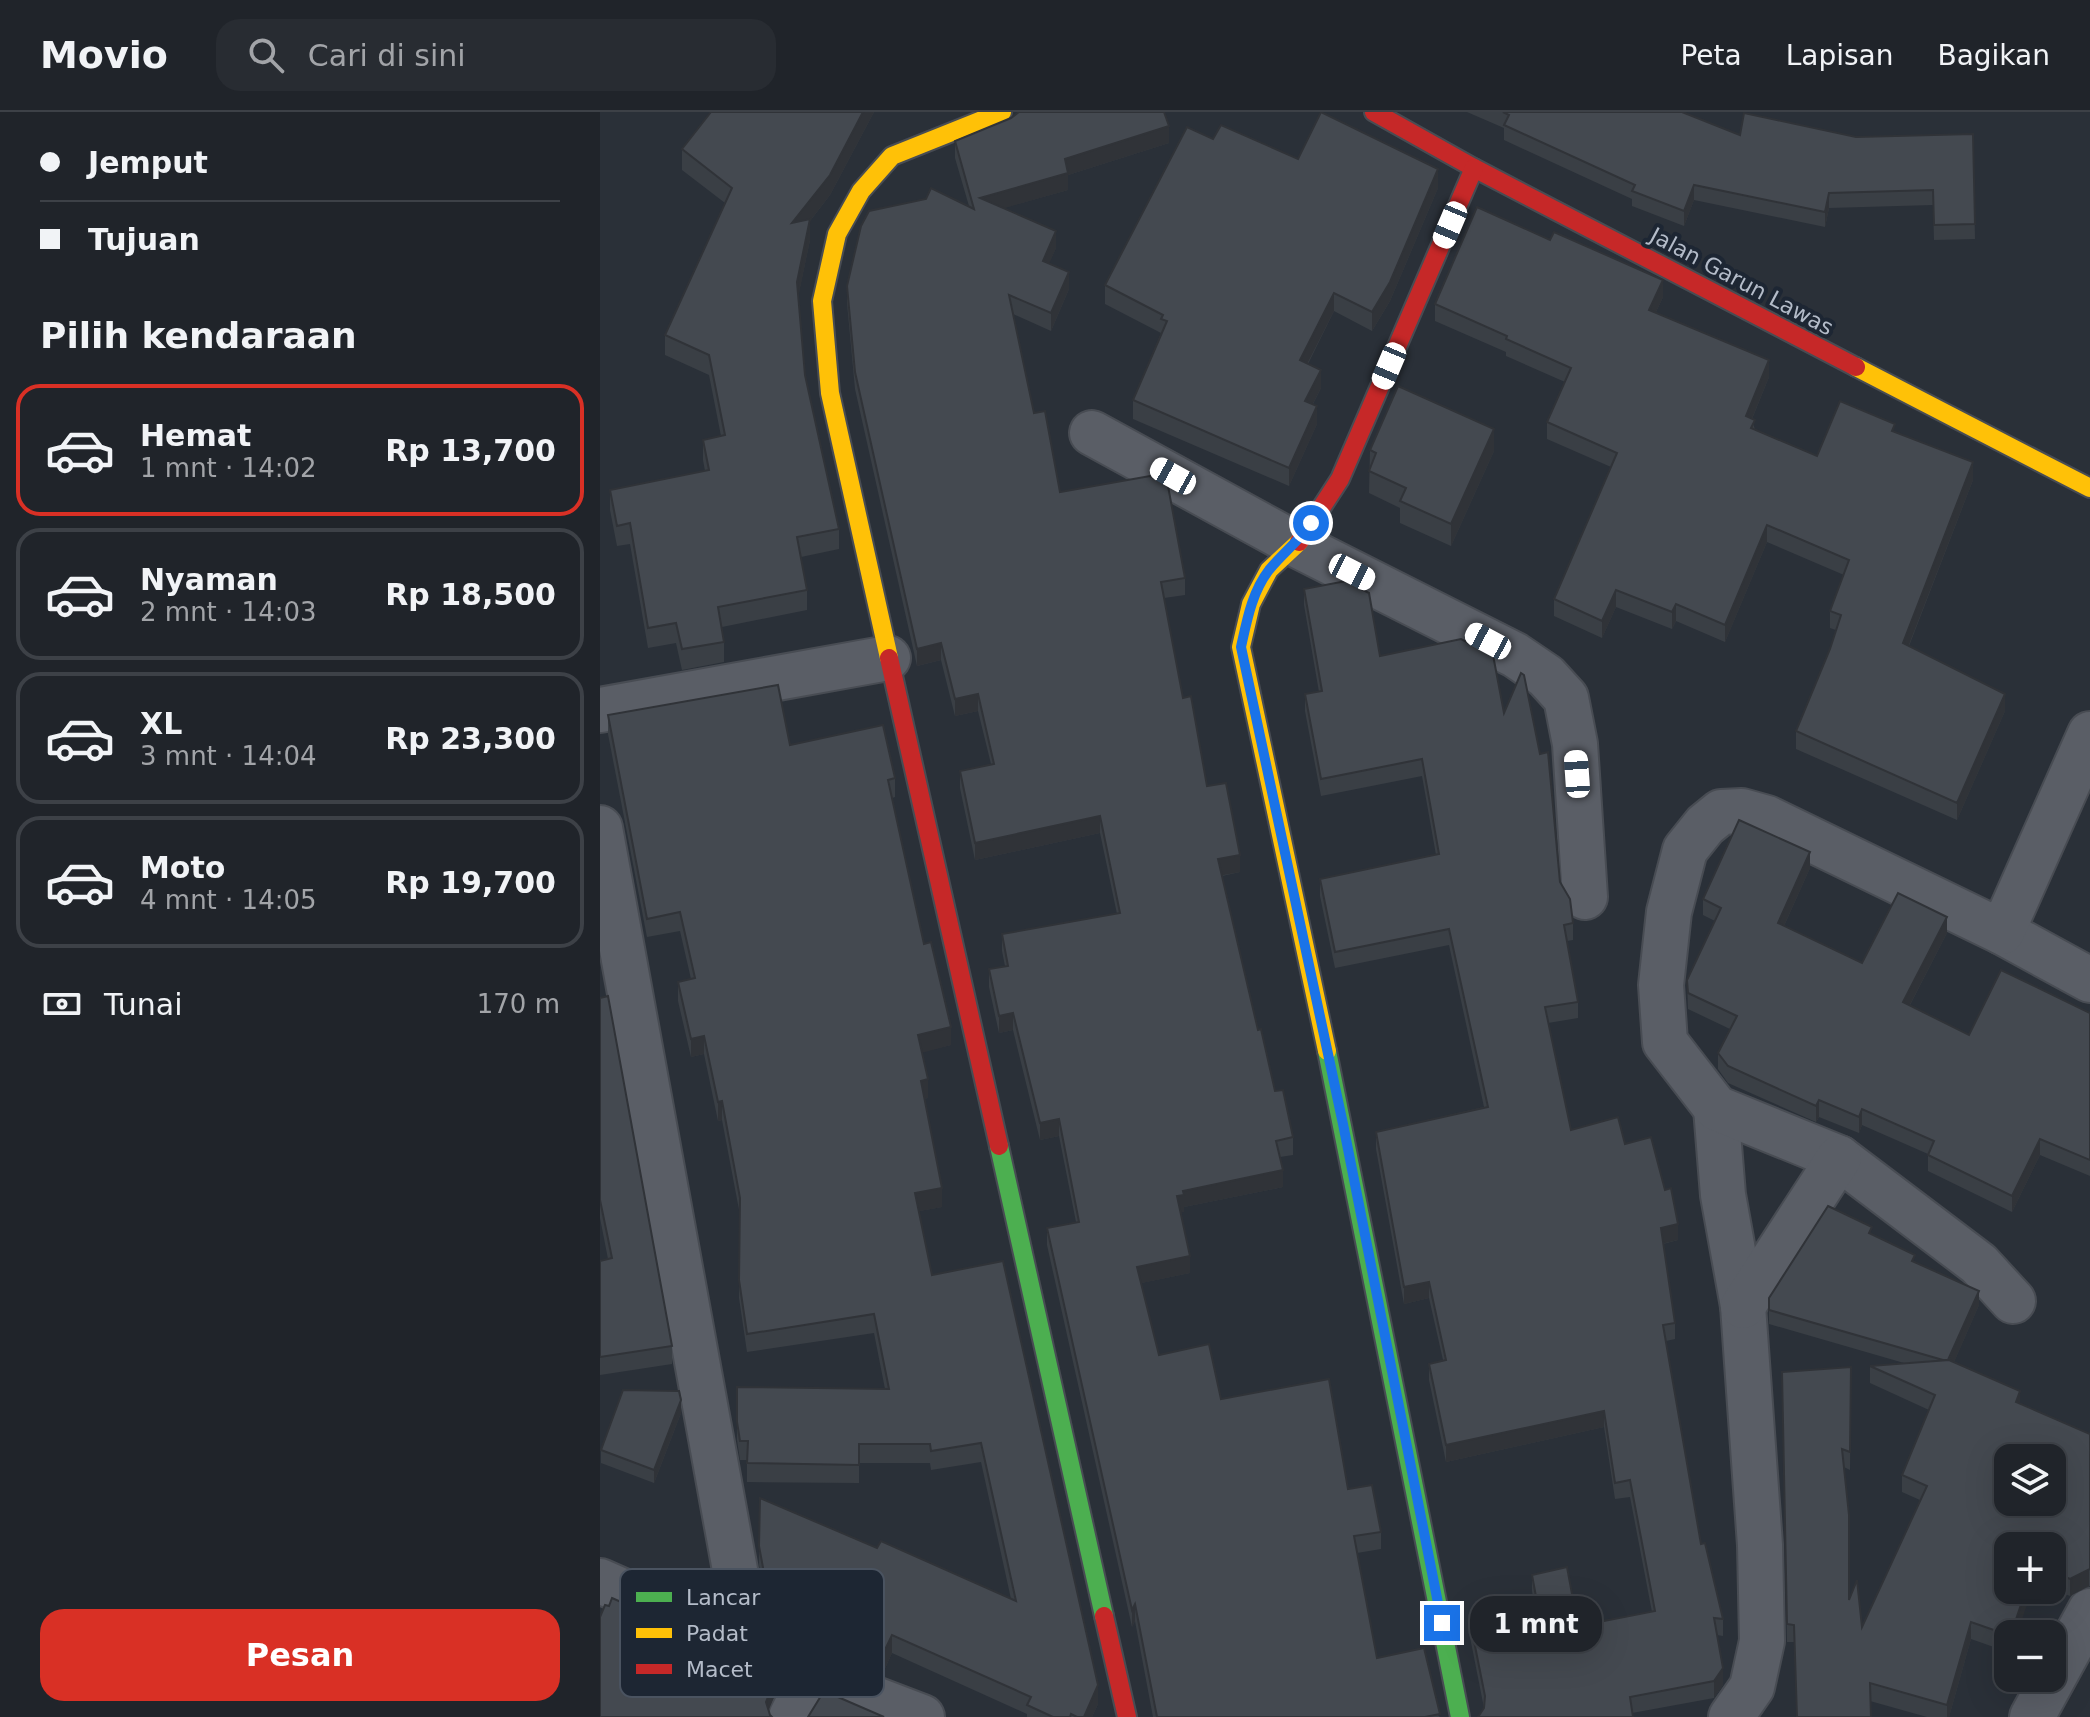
<!DOCTYPE html>
<html lang="id">
<head>
<meta charset="utf-8">
<style>
	body { margin:0; font-family:"DejaVu Sans",sans-serif; background:#282c32; color:#f1f3f6; height:100vh; display:flex; flex-direction:column; font-size:30px; white-space:nowrap }
	* { box-sizing:border-box; margin:0 }
	p { font-size:26px; color:#a2a4a8 }
	.icon { flex:none; width:44px; height:44px; fill:none; stroke:currentColor; stroke-width:2; stroke-linecap:round; stroke-linejoin:round }
	.map { position:relative; flex:1; overflow:hidden }
	.panel { display:flex; flex-direction:column; background:#20242a; width:600px }
	.panel>* { flex:none }
	.banner { display:grid; align-content:center; height:176px; padding:0 40px; background:#20242a }
	.buttons { position:absolute; left:1394px; top:1332px; display:grid; gap:16px }
	.buttons a { display:grid; place-items:center; width:72px; height:72px; border-radius:16px; background:#20242a; box-shadow:0 8px 32px #0002,0 0 0 2px #3d4147; font-size:40px }
	.end { position:absolute; width:36px; height:36px; margin:-18px; border:10px solid #1a73e8; background:#fff; box-shadow:0 0 0 4px #fff }
	.from { border-radius:50% }
	.bubble { position:absolute; height:56px; border-radius:24px; background:#20242a; box-shadow:0 8px 32px #0002,0 0 0 2px #3d4147; font-size:26px; font-weight:700; line-height:56px; text-align:center }
	.car { position:absolute; width:24px; height:48px; margin:-24px -12px; border-radius:10px; box-shadow:0 0 6px 2px #0007; background:linear-gradient(#fff 24%,#345 0 40%,#fff 0 76%,#345 0 86%,#fff 0) }
	.banner b { display:flex; align-items:center; gap:28px; height:76px; font-size:30px }
	.banner b+b { border-top:2px solid #3d4147 }
	.banner i { width:20px; height:20px; background:#f1f3f6 }
	ul { padding:0; list-style:none }
	li { display:flex; align-items:center; gap:24px; height:132px; margin:0 16px 12px; padding:0 24px; border:4px solid #3d4147; border-radius:24px }
	li div { flex:1 }
	li b { display:block; font-size:30px }
	li em { font-style:normal; font-weight:700 }
	li.active { border-color:#d93025 }
	li>.icon { width:72px; height:72px; stroke-width:1.5 }
	h2 { padding:0 40px; font-size:36px; line-height:96px }
	.pay { display:flex; align-items:center; gap:20px; height:88px; padding:0 40px; font-size:30px }
	.pay p { margin-inline-start:auto }
	.primary-button { display:flex; gap:16px; margin-top:auto; padding:16px 40px }
	.primary-button a { flex:1; height:92px; border-radius:24px; background:#d93025; color:#fff; font-size:32px; font-weight:700; line-height:92px; text-align:center }
	header { display:flex; align-items:center; gap:48px; box-sizing:border-box; height:112px; padding:0 40px; background:#20242a; border-bottom:2px solid #3d4147 }
	header strong { font-size:38px }
	nav { display:flex; gap:44px; margin-inline-start:auto; font-size:28px }
	.search { width:560px; height:72px; background:#282c32; display:flex; align-items:center; gap:20px; box-sizing:border-box; padding:0 28px; border-radius:24px; color:#a2a4a8; font-size:30px }
	main { display:flex; flex:1; min-height:0 }
	.map>svg:first-child { display:block }
</style>
</head>
<body>
<header>
<strong>Movio</strong>
<div class="search"><svg class="icon" aria-label="search" viewBox="0 0 24 24"><circle cx="10" cy="10" r="6"/><path d="M15 15l6 6"/></svg>Cari di sini</div>
<nav><a>Peta</a><a>Lapisan</a><a>Bagikan</a></nav>
</header>
<main>
<section class="panel">
<div class="banner">
<b><i class="from"></i>Jemput</b>
<b><i></i>Tujuan</b>
</div>
<h2>Pilih kendaraan</h2>
<ul>
<li class="active"><svg class="icon" aria-label="car" viewBox="0 0 24 24"><path d="M5 17H2v-5l4-1 3-4h7l3 4 3 1v5h-3M9 17h6M6 11h13"/><circle cx="7" cy="17" r="2"/><circle cx="17" cy="17" r="2"/></svg><div><b>Hemat</b><p>1 mnt · 14:02</p></div><em>Rp 13,700</em></li>
<li><svg class="icon" aria-label="car" viewBox="0 0 24 24"><path d="M5 17H2v-5l4-1 3-4h7l3 4 3 1v5h-3M9 17h6M6 11h13"/><circle cx="7" cy="17" r="2"/><circle cx="17" cy="17" r="2"/></svg><div><b>Nyaman</b><p>2 mnt · 14:03</p></div><em>Rp 18,500</em></li>
<li><svg class="icon" aria-label="car" viewBox="0 0 24 24"><path d="M5 17H2v-5l4-1 3-4h7l3 4 3 1v5h-3M9 17h6M6 11h13"/><circle cx="7" cy="17" r="2"/><circle cx="17" cy="17" r="2"/></svg><div><b>XL</b><p>3 mnt · 14:04</p></div><em>Rp 23,300</em></li>
<li><svg class="icon" aria-label="car" viewBox="0 0 24 24"><path d="M5 17H2v-5l4-1 3-4h7l3 4 3 1v5h-3M9 17h6M6 11h13"/><circle cx="7" cy="17" r="2"/><circle cx="17" cy="17" r="2"/></svg><div><b>Moto</b><p>4 mnt · 14:05</p></div><em>Rp 19,700</em></li>
</ul>
<div class="pay"><svg class="icon" aria-label="cash" viewBox="0 0 24 24"><path d="M3 7h18v10H3z"/><circle cx="12" cy="12" r="2"/></svg>Tunai<p>170 m</p></div>
<div class="primary-button"><a>Pesan</a></div>
</section>
<div class="map">
<svg width="1490" height="1605" viewBox="0 0 1490 1605">
	<rect width="100%" height="100%" fill="#2a3038"/>
	<g fill="none" stroke-linecap="round" stroke-linejoin="round">
		<defs>
			<g id="street">
				<polyline points="492,321 697,433 915,543 946,564 966,586 975,632 985,785"/>
				<polyline points="0,598 288,546"/>
				<polyline points="0,716 149,1535"/>
				<polyline points="1402,820 1490,868"/>
				<polyline points="1116,996 1123,1083 1143,1194 1160,1433 1162,1529 1152,1575 1131,1605"/>
				<polyline points="1413,1189 1379,1152 1239,1046 1116,996 1065,930 1061,873 1069,800 1085,738 1105,713 1121,700 1142,699 1167,706 1402,820 1490,622"/>
				<polyline points="1143,1194 1239,1046"/>
				<polyline points="0,1469 212,1563 322,1605"/>
				<polyline points="191,1605 212,1563"/>
				<polyline points="1432,1605 1490,1499"/>
			</g>
			<g id="fast">
				<polyline points="727,939 860,1605"/>
				<polyline points="399,1034 504,1504"/>
			</g>
			<g id="slow">
				<polyline points="1256,255 1490,376"/>
				<polyline points="699,430 669,458 651,492 641,535 727,939"/>
				<polyline points="289,546 230,281 222,189 237,122 261,79 292,44 402,0"/>
			</g>
			<g id="jam">
				<polyline points="774,0 874,56 1256,255"/>
				<polyline points="699,430 740,367 874,56"/>
				<polyline points="289,546 399,1034"/>
				<polyline points="504,1504 527,1605"/>
			</g>
		</defs>
		<!-- street casing -->
		<use href="#street" stroke="#484c53" stroke-width="48"/>
		<!-- fast casing -->
		<use href="#fast" stroke="#484c53" stroke-width="22"/>
		<!-- slow casing -->
		<use href="#slow" stroke="#484c53" stroke-width="22"/>
		<!-- jam casing -->
		<use href="#jam" stroke="#484c53" stroke-width="22"/>
		<!-- street -->
		<use href="#street" stroke="#5a5e66" stroke-width="44"/>
		<!-- fast -->
		<use href="#fast" stroke="#4caf50" stroke-width="18"/>
		<!-- slow -->
		<use href="#slow" stroke="#ffc107" stroke-width="18"/>
		<!-- jam -->
		<use href="#jam" stroke="#c62828" stroke-width="18"/>
	</g>
	<!-- wall -->
	<g fill="#3a3f45">
		<polygon points="111,0 274,0 230,83 210,109 210,128 198,185 205,263 239,417 239,437 201,445 207,478 207,498 122,515 124,530 124,550 82,558 76,531 48,536 30,432 17,434 10,398 10,378 105,359 103,348 103,328 121,324 109,263 65,243 65,223 125,91 82,58 82,37"/>
		<polygon points="867,0 1082,0 1140,23 1256,25 1373,22 1375,127 1334,128 1333,93 1229,96 1225,115 1094,88 1084,114 1032,94 1032,87 904,28 904,16"/>
		<polygon points="613,27 698,47 838,76 790,189 772,219 734,199 708,252 721,276 713,292 717,312 689,374 533,307 533,288 561,221 505,192 505,173"/>
		<polygon points="355,29 569,31 468,63 468,78 403,96 456,136 449,151 469,177 451,219 413,202 434,301 460,380 585,466 585,483 564,486 583,586 607,674 640,760 622,764 658,918 675,979 693,1025 693,1043 680,1045 683,1075 584,1095 584,1100 581,1100 590,1161 541,1171 559,1243 748,1377 781,1420 781,1437 757,1441 777,1546 840,1605 553,1605 535,1509 532,1515 447,1133 447,1116 476,1110 459,1024 440,1028 413,918 399,921 389,875 389,857 405,854 402,839 402,822 517,802 500,721 375,748 360,676 360,659 391,652 378,599 355,604 341,548 317,554 255,277 247,191 247,174 369,94 355,46"/>
		<polygon points="950,128 1063,185 1056,200 1169,265 1152,307 1155,318 1217,344 1295,320 1373,368 1309,534 1405,599 1357,708 1196,637 1196,619 1230,537 1236,518 1230,516 1230,499 1244,463 1167,430 1125,530 1076,509 1072,517 1016,495 1002,526 954,504 954,487 1011,355 947,327 947,310 965,270 906,244 906,240 835,209 835,192"/>
		<polygon points="770,338 894,339 851,434 800,411 800,396 769,381"/>
		<polygon points="704,477 780,544 904,601 973,811 973,828 967,829 978,890 978,906 948,911 971,1018 1025,1032 1078,1128 1063,1132 1075,1211 1075,1227 1066,1229 1101,1432 1123,1507 1123,1524 1117,1523 1123,1573 1114,1586 1032,1601 884,1596 869,1520 869,1504 934,1491 932,1479 932,1463 978,1514 1052,1500 1030,1385 1015,1387 1004,1315 846,1350 829,1268 829,1252 843,1248 829,1186 804,1192 776,1037 776,1020 884,995 849,833 735,856 720,784 720,767 836,743 822,664 721,684 705,599 705,582 719,580 704,493"/>
		<polygon points="8,603 190,633 295,666 295,685 292,686 324,832 351,933 322,940 328,986 324,987 342,1095 319,1099 332,1163 498,1592 492,1605 427,1605 427,1602 292,1541 282,1563 171,1518 159,1453 160,1386 277,1436 411,1487 381,1350 331,1358 330,1351 259,1351 259,1371 147,1370 147,1348 140,1348 137,1328 137,1275 285,1277 274,1221 147,1240 139,1186 140,1103 122,1008 118,1009 104,942 91,945 78,889 78,870 91,867 80,819 47,825 8,622"/>
		<polygon points="1210,756 1184,814 1262,851 1347,821 1310,893 1369,923 1490,901 1490,1064 1440,1043 1412,1100 1328,1059 1328,1042 1262,1013 1259,1021 1219,1005 1216,1010 1128,971 1118,957 1118,941 1130,917 1088,897 1087,868 1115,809 1103,803 1103,787"/>
		<polygon points="0,886 72,1234 72,1252 0,1263 0,1149 8,1147 0,1106"/>
		<polygon points="1272,1122 1379,1193 1354,1250 1420,1292 1490,1322 1490,1474 1470,1484 1452,1477 1452,1434 1408,1434 1408,1540 1371,1527 1349,1605 1327,1605 1270,1589 1271,1605 1197,1605 1194,1530 1187,1530 1182,1260 1251,1255 1250,1358 1244,1355 1249,1487 1262,1515 1320,1388 1302,1380 1302,1363 1329,1298 1270,1271 1270,1254 1304,1251 1169,1212 1169,1186"/>
		<polygon points="81,1301 54,1371 1,1351 1,1338"/>
	</g>
	<!-- shaded-wall -->
	<g fill="#303338">
		<polygon points="263,0 274,0 230,83 210,109 210,128 197,191 192,111"/>
		<polygon points="569,14 569,31 468,63 468,78 380,103 380,86 465,47"/>
		<polygon points="838,57 838,76 790,189 772,219 772,200"/>
		<polygon points="1094,73 1094,88 1084,114 1084,99"/>
		<polygon points="1229,81 1229,96 1225,115 1225,100"/>
		<polygon points="456,119 456,136 443,166 443,149"/>
		<polygon points="469,160 469,177 451,219 451,201"/>
		<polygon points="1063,168 1063,185 1049,215 1049,198"/>
		<polygon points="734,181 734,199 700,266 700,248"/>
		<polygon points="1169,248 1169,265 1146,321 1146,304"/>
		<polygon points="721,258 721,276 705,307 705,289"/>
		<polygon points="717,294 717,312 689,374 689,356"/>
		<polygon points="894,317 894,339 851,434 851,412"/>
		<polygon points="1373,350 1373,368 1303,548 1303,531"/>
		<polygon points="1167,413 1167,430 1125,530 1125,513"/>
		<polygon points="1016,478 1016,495 1002,526 1002,509"/>
		<polygon points="1076,492 1076,509 1072,517 1072,500"/>
		<polygon points="341,531 341,548 317,554 317,537"/>
		<polygon points="378,582 378,599 355,604 355,587"/>
		<polygon points="1405,582 1405,599 1357,708 1357,691"/>
		<polygon points="500,704 500,721 375,748 375,731"/>
		<polygon points="1210,740 1210,756 1178,827 1178,811"/>
		<polygon points="640,743 640,760 618,764 618,747"/>
		<polygon points="1347,805 1347,821 1303,906 1303,890"/>
		<polygon points="413,901 413,918 399,921 399,904"/>
		<polygon points="351,915 351,933 318,942 318,923"/>
		<polygon points="104,924 104,942 91,945 91,927"/>
		<polygon points="328,967 328,986 321,988 321,969"/>
		<polygon points="1219,988 1219,1005 1216,1010 1216,994"/>
		<polygon points="122,989 122,1008 118,1009 118,990"/>
		<polygon points="1262,997 1262,1013 1259,1021 1259,1005"/>
		<polygon points="459,1007 459,1024 440,1028 440,1011"/>
		<polygon points="1440,1027 1440,1043 1412,1100 1412,1084"/>
		<polygon points="683,1058 683,1075 584,1095 584,1100 577,1101 577,1084 583,1079"/>
		<polygon points="342,1076 342,1095 315,1100 315,1081"/>
		<polygon points="1078,1112 1078,1128 1061,1132 1061,1116"/>
		<polygon points="590,1144 590,1161 537,1172 537,1155"/>
		<polygon points="829,1170 829,1186 804,1192 804,1175"/>
		<polygon points="1379,1179 1379,1193 1348,1264 1348,1250"/>
		<polygon points="1420,1279 1420,1296 1416,1290"/>
		<polygon points="81,1288 81,1301 54,1371 54,1358"/>
		<polygon points="1004,1299 1004,1315 846,1350 846,1333"/>
		<polygon points="1489,1457 1489,1474 1470,1484 1470,1467"/>
		<polygon points="1426,1478 1432,1478 1417,1522 1411,1522"/>
		<polygon points="535,1492 535,1509 532,1515 532,1498"/>
		<polygon points="1371,1510 1371,1527 1349,1605 1347,1605 1347,1593"/>
		<polygon points="292,1523 292,1541 282,1563 282,1544"/>
		<polygon points="1123,1556 1123,1573 1114,1586 1114,1569"/>
		<polygon points="178,1560 178,1575 166,1605 166,1590"/>
		<polygon points="498,1573 498,1592 492,1605 484,1605"/>
	</g>
	<!-- building -->
	<g fill="#444950" stroke="#303338" stroke-width="2" fill-rule="evenodd">
		<polygon points="111,0 263,0 230,63 192,111 210,107 197,170 205,263 239,417 197,425 207,478 118,495 124,530 82,537 76,511 48,516 30,411 17,414 10,378 109,358 103,328 125,323 109,243 65,223 132,76 82,37"/>
		<polygon points="419,0 564,0 569,14 465,47 468,61 380,86 456,119 443,149 469,160 451,201 409,183 434,301 445,299 460,380 550,364 568,374 585,466 561,470 583,586 591,584 607,674 626,671 640,743 618,747 658,918 661,917 675,979 683,978 693,1025 676,1029 683,1058 583,1079 584,1083 577,1084 590,1144 537,1155 559,1243 609,1232 621,1287 729,1267 748,1377 772,1373 781,1420 754,1424 777,1546 824,1536 840,1602 825,1605 557,1605 535,1492 532,1498 447,1116 479,1110 459,1007 440,1011 413,901 399,904 389,857 408,854 402,822 520,801 500,704 375,731 360,659 394,652 378,582 355,587 341,531 317,537 255,260 247,174 261,114 269,99 326,87 331,76 374,97 355,29 411,6"/>
		<polygon points="721,0 838,57 790,170 772,200 734,181 700,248 721,258 705,289 717,294 689,356 533,288 567,209 561,207 563,203 505,173 587,15 613,27 621,13 698,47"/>
		<polygon points="903,0 1082,0 1140,23 1144,1 1256,25 1373,22 1375,112 1334,113 1333,78 1229,81 1225,100 1094,73 1084,99 1032,79 1035,73 904,13 909,3"/>
		<polygon points="877,95 950,128 954,120 1063,168 1049,198 1169,248 1146,304 1155,308 1151,316 1217,344 1240,289 1295,312 1292,319 1373,350 1303,531 1405,582 1357,691 1196,619 1230,537 1241,503 1230,499 1249,448 1167,413 1125,513 1076,492 1072,500 1016,478 1002,509 954,487 1017,341 947,310 971,256 906,227 907,224 835,192"/>
		<polygon points="798,274 894,317 851,412 800,389 806,376 769,359 776,341 770,338"/>
		<polygon points="746,469 769,481 780,544 861,527 893,543 904,601 921,561 924,563 940,642 948,640 960,770 970,787 973,811 964,813 978,890 945,895 971,1018 1018,1005 1025,1032 1051,1025 1065,1078 1071,1076 1078,1112 1061,1116 1075,1211 1063,1213 1101,1432 1105,1431 1123,1507 1114,1506 1123,1556 1114,1569 1030,1585 1033,1605 878,1605 884,1596 885,1584 869,1504 937,1490 932,1463 967,1455 978,1514 1055,1499 1030,1368 1015,1371 1004,1299 846,1333 829,1252 846,1248 829,1170 804,1175 776,1020 888,995 849,817 735,840 720,767 839,742 822,647 721,667 705,582 722,579 704,477"/>
		<polygon points="178,573 190,633 283,613 295,666 288,668 324,832 331,830 351,915 318,923 328,967 321,969 342,1076 315,1081 332,1163 403,1149 498,1573 484,1605 477,1605 471,1602 470,1605 453,1605 427,1593 431,1585 292,1523 282,1544 171,1499 159,1434 160,1386 277,1436 281,1429 416,1489 381,1331 331,1339 330,1332 259,1332 259,1353 147,1351 148,1329 140,1329 137,1310 137,1275 289,1277 274,1202 147,1222 139,1168 140,1086 122,989 118,990 104,924 91,927 78,870 95,866 80,800 47,807 8,603"/>
		<polygon points="1139,708 1210,740 1178,811 1262,851 1298,781 1347,805 1303,890 1369,923 1401,858 1490,901 1490,1048 1440,1027 1412,1084 1328,1043 1334,1029 1262,997 1259,1005 1219,988 1216,994 1128,954 1118,941 1137,904 1088,881 1087,868 1121,796 1103,787"/>
		<polygon points="8,884 72,1234 0,1245 0,1149 12,1146 0,1088 0,886"/>
		<polygon points="1228,1094 1272,1115 1269,1121 1315,1143 1312,1149 1379,1179 1348,1248 1343,1248 1169,1198 1169,1186"/>
		<path d="M1349,1248L1420,1279L1416,1290L1490,1322V1457L1470,1467L1452,1459V1434H1408V1478H1426L1411,1522L1408,1523L1371,1510L1347,1593L1270,1571L1271,1605H1197L1194,1513L1187,1512L1182,1260L1251,1255L1250,1340L1242,1337L1249,1403V1488L1257,1468L1262,1515L1327,1374L1302,1363L1335,1283L1270,1254ZM1408,1346H1452V1390H1408Z"/>
		<polygon points="23,1278 79,1279 81,1288 54,1358 1,1338"/>
		<polygon points="12,1486 178,1560 166,1590 170,1603 172,1605 0,1605 0,1505 5,1493 9,1494"/>
		<polygon points="224,1579 284,1605 208,1605"/>
	</g>
	<g fill="none" stroke-linecap="round" stroke-linejoin="round">
		<!-- route -->
		<path stroke="#1a73e8" stroke-width="10" d="M711,411C699,429 683,441 669,458C652,480 647,508 641,535L743,1012L842,1511"/>
	</g>
	<g text-anchor="middle" stroke-width="8" stroke-linejoin="round" paint-order="stroke">
		<!-- street labels -->
		<g font-size="22" fill="#b4bcc9" stroke="#1d2633">
			<text transform="translate(1142 169) rotate(28)" y="8">Jalan Garun Lawas</text>
		</g>
	</g>
	<!-- legend -->
	<rect x="20" y="1457" width="264" height="128" rx="12" fill="#1d2633" stroke="#4a5360" stroke-width="2"/>
	<rect x="36" y="1480" width="36" height="10" fill="#4caf50"/>
	<rect x="36" y="1516" width="36" height="10" fill="#ffc107"/>
	<rect x="36" y="1552" width="36" height="10" fill="#c62828"/>
	<g font-size="22" fill="#b4bcc9">
		<text x="86" y="1493">Lancar</text>
		<text x="86" y="1529">Padat</text>
		<text x="86" y="1565">Macet</text>
	</g>
</svg>
<div class="buttons">
<a><svg class="icon" aria-label="layers" viewBox="0 0 24 24"><path d="M12 4l9 5-9 5-9-5zM3 14l9 5 9-5"/></svg></a>
<a>+</a>
<a>−</a>
</div>
<i class="end from" style="left:711px;top:411px"></i>
<i class="end" style="left:842px;top:1511px"></i>
<div class="bubble" style="left:870px;top:1484px;width:132px">1 mnt</div>
<i class="car" style="left:850px;top:113px;rotate:203deg"></i>
<i class="car" style="left:789px;top:254px;rotate:203deg"></i>
<i class="car" style="left:573px;top:364px;rotate:299deg"></i>
<i class="car" style="left:752px;top:460px;rotate:117deg"></i>
<i class="car" style="left:888px;top:529px;rotate:298deg"></i>
<i class="car" style="left:977px;top:662px;rotate:356deg"></i>
</div>
</main>
</body>
</html>
